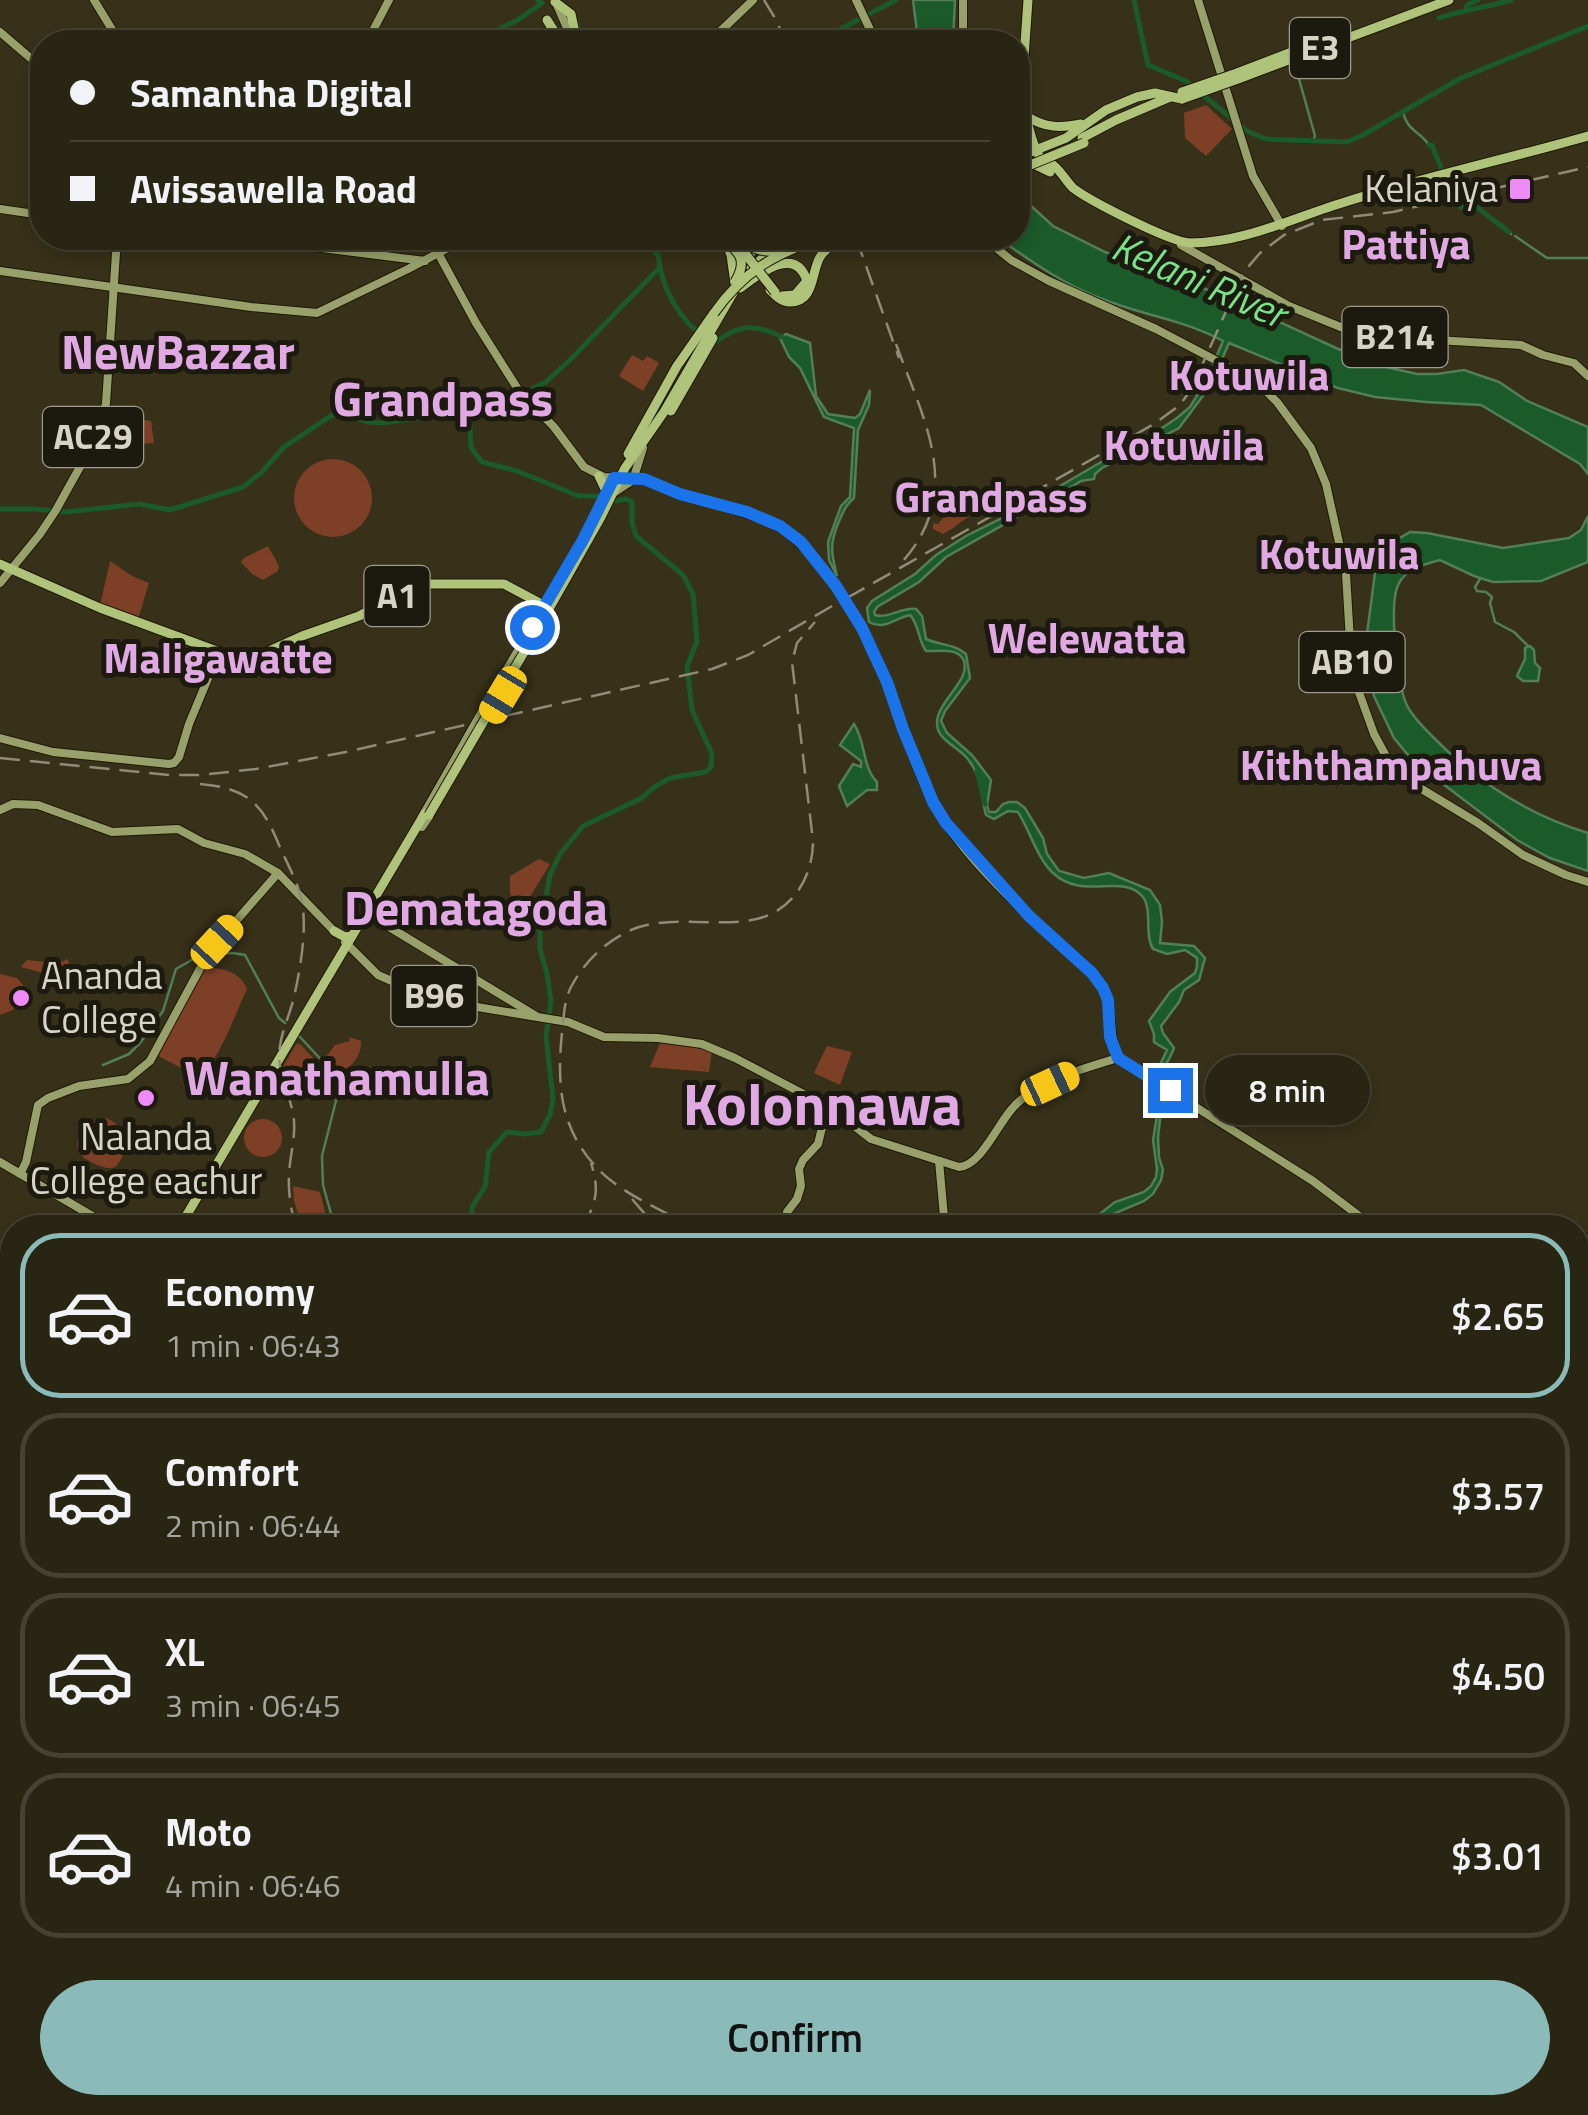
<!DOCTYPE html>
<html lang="en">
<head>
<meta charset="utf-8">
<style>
	body { margin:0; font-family:"Titillium Web",sans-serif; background:#353121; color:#f1f3f6; height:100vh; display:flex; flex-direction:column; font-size:38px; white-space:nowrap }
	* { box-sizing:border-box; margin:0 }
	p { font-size:32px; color:#a5a5a0 }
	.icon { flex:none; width:55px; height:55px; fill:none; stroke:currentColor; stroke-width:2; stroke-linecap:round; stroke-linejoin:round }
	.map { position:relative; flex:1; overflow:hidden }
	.panel { position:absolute; left:0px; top:1215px; width:1590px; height:900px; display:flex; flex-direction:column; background:#292513; border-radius:40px 40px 0 0; box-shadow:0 5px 15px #0003,0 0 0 2px #454233 }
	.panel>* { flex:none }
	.guide { position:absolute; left:30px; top:30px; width:1000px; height:220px; border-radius:40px; box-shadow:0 5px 15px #0003,0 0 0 2px #454233; display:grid; align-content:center; height:220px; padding:0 40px; background:#292513 }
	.end { position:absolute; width:45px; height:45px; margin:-22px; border:12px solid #1a73e8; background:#fff; box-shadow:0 0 0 5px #fff }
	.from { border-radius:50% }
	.bubble { position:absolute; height:70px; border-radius:35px; background:#292513; box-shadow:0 5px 15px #0003,0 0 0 2px #454233; font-size:32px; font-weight:600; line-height:70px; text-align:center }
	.car { position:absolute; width:30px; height:60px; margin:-30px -15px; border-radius:12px; box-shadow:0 0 8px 2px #0007; background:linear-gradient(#f5c518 24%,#345 0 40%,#f5c518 0 76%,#345 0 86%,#f5c518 0) }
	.guide b { display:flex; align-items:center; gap:35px; height:95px; font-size:38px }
	.guide b+b { border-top:2px solid #454233 }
	.guide i { width:25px; height:25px; background:#f1f3f6 }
	ul { padding:18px 0 0; list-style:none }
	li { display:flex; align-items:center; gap:30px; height:165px; margin:0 20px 15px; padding:0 20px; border:5px solid #454233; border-radius:40px }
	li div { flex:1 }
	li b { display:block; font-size:38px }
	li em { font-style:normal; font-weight:600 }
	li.active { border-color:#8bbbb9 }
	li>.icon { width:90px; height:90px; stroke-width:1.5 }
	.button { display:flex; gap:20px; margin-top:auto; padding:20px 40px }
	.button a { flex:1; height:115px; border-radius:60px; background:#8bbbb9; color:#111; font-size:40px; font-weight:600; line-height:115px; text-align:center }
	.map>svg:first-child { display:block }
</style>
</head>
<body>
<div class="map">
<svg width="1588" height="2115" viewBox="0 0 1588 2115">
	<rect width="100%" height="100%" fill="#373119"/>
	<!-- green -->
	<g fill="#7d4026">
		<polygon points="1206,105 1232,129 1206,156 1185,138 1184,113"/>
		<polygon points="632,355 643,361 647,356 659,363 643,391 619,376"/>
		<polygon points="116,416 151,421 154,443 129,445"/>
		<circle cx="333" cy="498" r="39"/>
		<path d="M955,492L967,498L974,495L986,508C971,512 958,526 943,534L933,529V523L938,524L954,504L953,493Z"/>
		<polygon points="268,546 279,566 278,571 263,580 252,574 241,562 244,558"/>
		<polygon points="110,561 132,576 149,583 138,619 100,605"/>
		<polygon points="539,859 550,864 527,902 510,895 510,876"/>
		<polygon points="68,959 70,967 54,976 21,967 27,960 59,963"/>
		<path d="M212,968C227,969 241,974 247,989C235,1014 220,1060 199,1077L160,1057L159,1054L202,970Z"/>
		<polygon points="0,974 17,978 23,985 19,1001 13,1010 0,1015"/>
		<path d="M349,1037L361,1041C362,1056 351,1068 337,1074L326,1063L325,1058L335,1045L350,1041Z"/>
		<polygon points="297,1043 301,1045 326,1072 316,1071 303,1094 297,1091 298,1082 292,1079 288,1089 282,1068"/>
		<polygon points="660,1043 681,1043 712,1051 709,1072 650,1067"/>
		<polygon points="827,1046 852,1052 840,1085 814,1073"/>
		<path d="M106,1118C123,1125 133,1142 121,1159C117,1166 117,1168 108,1168C100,1167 91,1162 84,1158L77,1146C79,1128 88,1121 106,1118Z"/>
		<circle cx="263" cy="1138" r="19"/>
		<polygon points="293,1186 320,1192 329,1227 302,1227 294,1201"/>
		<path d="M1581,1501L1588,1502V1584L1582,1581L1578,1593V1562L1580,1557C1579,1547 1576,1537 1578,1527C1579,1518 1580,1514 1578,1505Z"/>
		<polygon points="1578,1602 1581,1608 1580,1643 1588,1652 1588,1710 1578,1704"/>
		<polygon points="0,1686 12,1688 12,2032 0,2038"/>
		<polygon points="73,2102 334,2102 349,2115 54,2115"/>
		<polygon points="848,2103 892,2103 892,2115 855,2115"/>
		<polygon points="1051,2103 1080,2103 1091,2115 1058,2115"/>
	</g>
	<!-- water -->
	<g fill="#1b5a29" stroke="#537f58" stroke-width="2.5">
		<polygon points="913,0 955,0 953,42 914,42 917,32"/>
		<path d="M1018,194L1053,226L1105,252L1219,294L1336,348L1382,366L1417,374H1437L1464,370L1499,382L1527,401L1588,427V474L1580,464L1481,405L1426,402L1375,397L1338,388L1229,343L1211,385L1179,428L1102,468L1095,474L1094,479L1081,481L1060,494L1058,491L1050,495L1051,498L946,557L919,582L877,607L874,612L875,615C889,619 901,607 916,609L922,616L926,639C939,645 955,644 966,654L970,678L945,711L941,721L947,733L972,755L991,780L987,805L989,812H996L1003,804L1009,802H1017L1025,808L1043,838L1047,854L1059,871L1084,878L1109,873L1150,890L1160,905L1162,922L1160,943L1194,946L1205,958L1199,980L1184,990L1179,1002L1161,1026L1163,1033L1174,1048C1169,1062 1160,1072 1154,1085L1161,1111L1158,1137L1159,1157L1163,1170L1161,1180L1153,1194L1144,1201L1106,1217L1094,1227H1079L1086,1219L1097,1216L1115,1202L1144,1192L1151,1186L1156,1177L1157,1169L1153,1140L1157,1116L1148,1090L1167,1050L1154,1042V1034L1149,1021L1170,992L1195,973L1197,966V958L1185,950L1167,954L1153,949C1144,935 1153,908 1142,896C1121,873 1083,901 1053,873C1037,858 1030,831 1018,812L1008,811L994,819L986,815C980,794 983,776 966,757C956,746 936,739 937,722C938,700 973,679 963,659C957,647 937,652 926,651C918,640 919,624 910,615C895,618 884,631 869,622L867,608L872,601L915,574L936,555L966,536L1024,507L1108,458L1144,440L1177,418L1190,407L1206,381L1223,341C1184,320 1146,316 1105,300C1066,286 1032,262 998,238H1018Z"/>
		<path d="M786,334L810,343L816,396L828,414L855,418L860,414L870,390L869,405L858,430L854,498C846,505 844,510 840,519C829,543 831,553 837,576L829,560L828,542L841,506L850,497L854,428L824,417L800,368L789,357L780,338Z"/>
		<path d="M1588,516V562L1541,581L1493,582L1474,576L1440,560C1397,571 1393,582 1394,625C1395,650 1397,677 1405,701C1410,714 1423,727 1433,737C1476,781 1529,815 1588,833V871L1550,858L1517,840L1414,762L1394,738L1374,696L1365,649L1375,573L1395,541L1410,532L1427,533L1503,548L1569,538L1581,530Z"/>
		<polygon points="1530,646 1534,650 1535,663 1540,668 1538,681 1523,681 1517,676 1525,659 1525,648"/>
		<path d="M854,724C866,742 862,767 877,782V790H867L847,806L839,786L853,764L861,767V761L840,745Z"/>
		<polygon points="0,2092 12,2100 12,2102 25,2103 29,2107 28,2110 38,2112 51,2103 73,2103 54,2115 0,2115"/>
	</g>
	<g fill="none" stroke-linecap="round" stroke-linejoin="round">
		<!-- stream -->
		<g stroke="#537f58" stroke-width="2.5">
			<polyline points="1299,79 1315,136 1313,141"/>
			<path d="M1403,112C1408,132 1419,130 1429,145"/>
			<polyline points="1509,232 1511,234"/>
			<polyline points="1515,236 1547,258 1588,258"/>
			<polyline points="1480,579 1475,587 1477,591 1486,592 1492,597 1490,603 1495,622 1514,632 1528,646"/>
			<polyline points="210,954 233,953 245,955 279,1018 285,1023"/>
			<polyline points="299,1036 341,1081 322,1156 323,1185 335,1228"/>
			<polyline points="103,1065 129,1054 140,1043 163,1011 176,969 202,954"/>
			<polyline points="1578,1581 1582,1577 1588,1578"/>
			<polyline points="1578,1674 1581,1692 1588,1709"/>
		</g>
		<!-- canal -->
		<g stroke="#1b5a29" stroke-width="5">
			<polyline points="1134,0 1148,65 1186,81 1247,131 1266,139 1347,142 1363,135 1461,78 1588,26"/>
			<polyline points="1466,9 1467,5 1478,0"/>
			<path d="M1439,18C1463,10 1487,7 1511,0"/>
			<polyline points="576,21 581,34 592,42"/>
			<polyline points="454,42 487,35 518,20 542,3 538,0"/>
			<polyline points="816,42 896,0"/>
			<polyline points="1429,145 1432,145 1443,173"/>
			<polyline points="1445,181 1446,187 1455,196"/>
			<polyline points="1458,203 1460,207 1474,205 1509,232"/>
			<path d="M660,267C664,290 681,322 702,334"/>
			<path d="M712,339L717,341C740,324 756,324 782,337"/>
			<polyline points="465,412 470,427 471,448 482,462 517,471 579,496 598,496 615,501 626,499 632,502 632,523 636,536 683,575 693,594 697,641 687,667 692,710 712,754 711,767 706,772 670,778 656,786 640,799 583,826 560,854 550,875 540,931 540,949 547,974 551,1001 546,1036 553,1099 550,1115 541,1132 524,1134 507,1132 489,1152 485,1187 472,1207 472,1228"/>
			<polyline points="0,509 34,509 66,512 139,504 170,510 243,487 262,472 284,447 332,415 342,413 367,422 381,423 465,412 517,397 546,382 571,359 660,267 658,255 641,238"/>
			<polyline points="977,771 985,804"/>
			<polyline points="235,2102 236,2115"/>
			<polyline points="272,2102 286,2107 300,2115"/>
			<polyline points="94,2115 105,2108 127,2102"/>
			<polyline points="168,2115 173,2109 170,2102"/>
		</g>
		<defs>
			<g id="major">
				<polyline points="94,0 119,41"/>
				<polyline points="856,0 876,42"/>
				<polyline points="1198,0 1253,176 1282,226"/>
				<polyline points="557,5 573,42"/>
				<polyline points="0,32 42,68"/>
				<polyline points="367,42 389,0"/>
				<polyline points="709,42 753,0"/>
				<polyline points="963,42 963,0"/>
				<polyline points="0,209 42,215"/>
				<polyline points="242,238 425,261"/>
				<polyline points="730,238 751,254"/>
				<polyline points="984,238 1011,260 1049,281 1156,329 1240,373 1263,388 1277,402 1311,448 1326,484 1346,574 1351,657 1356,684 1374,734 1387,758 1398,771 1415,785 1478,823 1523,855 1566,875 1588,882"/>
				<polyline points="1181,245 1289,306 1348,330 1385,337 1521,345 1543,355 1574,363 1588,376"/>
				<polyline points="438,253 476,323 519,391 554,427 584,467 604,477 644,479 680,493 760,518"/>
				<polyline points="0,271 251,307 317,313 408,269 467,238"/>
				<polyline points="615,492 633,480 643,448"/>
				<polyline points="0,583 40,534 56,510 100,431 106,403 117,238"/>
				<path d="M890,692C904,730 916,771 935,806C958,847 996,884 1029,917C1052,939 1084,958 1101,985C1115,1007 1107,1035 1118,1058L1313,1181L1375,1228"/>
				<polyline points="0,738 53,752 169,764 174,763 179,757"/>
				<polyline points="179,757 189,724 219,652"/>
				<polyline points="0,810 13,804 38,805 112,832 178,829 204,843 245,854 278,873 335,932"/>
				<polyline points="422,817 489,699 539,615"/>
				<polyline points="422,827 433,811"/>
				<polyline points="366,913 536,1016"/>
				<path d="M345,942L378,975L417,992L471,1006L568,1022L604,1037L658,1038L702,1044L735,1058L834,1110L871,1139L959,1167C980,1166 997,1126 1011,1110C1033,1082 1085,1068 1118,1058"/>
				<polyline points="939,1161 945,1228"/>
				<polyline points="0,1162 113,1228"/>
				<polyline points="20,1174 26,1162 38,1105 48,1098 79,1086 128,1079 150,1061 209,952 278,873"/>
				<polyline points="785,1228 787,1212 797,1199 801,1186 799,1169 803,1160 818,1144 827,1107"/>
				<polyline points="1578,1379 1588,1383"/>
				<polyline points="0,1387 12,1437"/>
				<polyline points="0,1465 12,1476"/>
				<polyline points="0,1683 12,1684"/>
				<polyline points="1578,1774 1588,1772"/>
				<polyline points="1578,2022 1588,2024"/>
				<polyline points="733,2102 749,2115"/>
				<polyline points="1185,2102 1186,2115"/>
				<polyline points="484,2115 499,2102"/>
				<polyline points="652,2115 652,2102"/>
			</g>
			<g id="highway">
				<polyline points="555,2 571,14 577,42"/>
				<polyline points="547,20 561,42"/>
				<polyline points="1237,73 1323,40"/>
				<polyline points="1238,79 1449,0"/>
				<path d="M1022,100C1026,115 1031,145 1040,157C1047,166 1045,160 1053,165C1061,171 1066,181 1073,188C1090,201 1170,242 1190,243C1244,243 1295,217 1345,202C1425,177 1507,159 1588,136"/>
				<path d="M1028,117C1045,128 1061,128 1081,124"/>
				<polyline points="1082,138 1116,120 1170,97"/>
				<polyline points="1018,144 1028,0"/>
				<polyline points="1018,157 1066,138 1106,110 1137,97 1155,93 1182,99"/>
				<polyline points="1018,160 1029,162 1050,172"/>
				<polyline points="726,242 731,255 735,283"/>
				<polyline points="815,244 835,238"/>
				<polyline points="751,268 776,247 798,238"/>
				<path d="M740,288C758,275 795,244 807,281L795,295L782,296"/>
				<path d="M770,290C776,296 781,302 790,302C815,302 811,272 820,257C826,247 836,242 846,238"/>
				<polyline points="671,411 713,338"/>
				<polyline points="628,454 677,366 714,313"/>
				<polyline points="599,476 607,493"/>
				<polyline points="0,564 100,608 225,654 246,657 262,654 302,636 359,616 411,588 424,584 504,584 549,608"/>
				<polyline points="537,630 601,517 625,468 664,412 733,293"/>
				<polyline points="334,931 345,937 352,936"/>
				<polyline points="179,1228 425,813"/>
				<polyline points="0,1534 12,1513"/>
				<polyline points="0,1631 12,1639"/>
				<polyline points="631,2102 639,2115"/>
				<polyline points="640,2102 646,2115"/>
			</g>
		</defs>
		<!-- major casing -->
		<use href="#major" stroke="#1f1902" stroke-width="10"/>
		<!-- highway casing -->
		<use href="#highway" stroke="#1f1902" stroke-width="11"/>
		<!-- major -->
		<use href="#major" stroke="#98a16b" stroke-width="8"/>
		<!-- highway -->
		<use href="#highway" stroke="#afc37b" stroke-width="9"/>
		<!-- rail -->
		<g stroke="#8f8b78" stroke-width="2.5" stroke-dasharray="20 10" stroke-linecap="butt">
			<polyline points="764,0 775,18 786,42"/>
			<polyline points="856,238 899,358"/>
			<path d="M896,344C923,419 965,490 903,561"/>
			<polyline points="847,598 1154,424 1180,405 1192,388 1243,273 1260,253 1284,235 1322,220 1393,212 1588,167"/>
			<polyline points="0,758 170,775 201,775 256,769 346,752 712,669 748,655 839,602"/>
			<path d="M200,784C247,788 262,803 279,845C286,861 295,877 300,894C309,923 300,972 293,1001C289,1016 282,1031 280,1046C276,1070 288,1090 293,1113C297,1133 290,1154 289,1174C288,1193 291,1210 296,1228"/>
			<polyline points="632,1199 657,1228"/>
			<path d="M583,1228C596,1201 600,1192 591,1163"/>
			<path d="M695,1228C662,1210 623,1195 597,1168C559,1127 557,1084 562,1032C564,1016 564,1001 571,987C584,962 606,941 631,930C675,911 735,934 775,912C801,897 813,869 813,841L792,662L797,643L815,622"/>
			<polyline points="0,1867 12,1861"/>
		</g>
		<defs>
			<path id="major-bridge" d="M760,518C813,533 876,641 890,692"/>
			<g id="highway-bridge">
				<polyline points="1182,92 1237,73"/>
				<polyline points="1182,99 1238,79"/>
				<polyline points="1018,170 1084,143"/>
				<path d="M723,238C740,253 748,260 735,282"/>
				<path d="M737,238C751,248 763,254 781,250"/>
				<polyline points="737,243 775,292"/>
				<path d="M714,313C744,271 774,254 822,238"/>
				<polyline points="429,815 537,630"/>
			</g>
		</defs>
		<!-- major-bridge casing -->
		<use href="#major-bridge" stroke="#1f1902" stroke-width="10" stroke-linecap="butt"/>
		<!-- highway-bridge casing -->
		<use href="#highway-bridge" stroke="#1f1902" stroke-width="11" stroke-linecap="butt"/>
		<!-- major-bridge -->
		<use href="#major-bridge" stroke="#98a16b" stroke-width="8"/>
		<!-- highway-bridge -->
		<use href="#highway-bridge" stroke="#afc37b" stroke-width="9"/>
	</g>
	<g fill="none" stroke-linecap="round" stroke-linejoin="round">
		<!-- route -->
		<polyline stroke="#1a73e8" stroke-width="12" points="532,627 583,540 614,478 644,479 680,494 747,512 780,526 801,542 836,586 862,628 887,682 903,729 933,802 946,823 1029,916 1092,973 1103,988 1108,1000 1110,1037 1118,1058 1170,1090"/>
	</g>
	<!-- markers -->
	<g fill="#ef8bf6" stroke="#1c190f" stroke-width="4">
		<rect x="1508" y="177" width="24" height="24" rx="5"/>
		<circle cx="21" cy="998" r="10"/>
		<circle cx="146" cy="1098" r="10"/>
	</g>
	<g text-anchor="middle" stroke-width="10" stroke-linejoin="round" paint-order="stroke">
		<!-- shield labels -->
		<g fill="#1c190f" stroke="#9f9c8f" stroke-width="2.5">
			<rect x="1290" y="18" width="60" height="60" rx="8"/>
			<rect x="1342.5" y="307" width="105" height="60" rx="8"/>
			<rect x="43" y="407" width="100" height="60" rx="8"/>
			<rect x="364.5" y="566" width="65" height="60" rx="8"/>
			<rect x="1299.5" y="632" width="105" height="60" rx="8"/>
			<rect x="391.5" y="966" width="85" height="60" rx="8"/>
		</g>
		<g font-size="35" font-weight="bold" fill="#d7d4c6">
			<text x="1320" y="60">E3</text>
			<text x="1395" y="349">B214</text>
			<text x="93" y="449">AC29</text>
			<text x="397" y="608">A1</text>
			<text x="1352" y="674">AB10</text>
			<text x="434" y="1008">B96</text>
		</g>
		<!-- poi labels -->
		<g font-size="38" fill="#d7d4c6" stroke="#1c190f" text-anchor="end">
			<text x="1498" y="202">Kelaniya</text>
			<text x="41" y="989" text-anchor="start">Ananda<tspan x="41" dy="44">College</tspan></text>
			<text x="146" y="1150" text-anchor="middle">Nalanda<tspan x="146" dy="44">College eachur</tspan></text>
		</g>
		<!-- water labels -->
		<g font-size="40" font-style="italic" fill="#79e289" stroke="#1c190f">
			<text transform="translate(1199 280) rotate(23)" y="14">Kelani River</text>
		</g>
		<!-- quarter labels -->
		<g font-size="42" font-weight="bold" fill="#e0a9e3" stroke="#1c190f">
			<text x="1406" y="259">Pattiya</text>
			<text x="1249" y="390">Kotuwila</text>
			<text x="1184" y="460">Kotuwila</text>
			<text x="991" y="512">Grandpass</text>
			<text x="1339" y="569">Kotuwila</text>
			<text x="1087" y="653">Welewatta</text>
			<text x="218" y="673">Maligawatte</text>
			<text x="1391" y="780">Kiththampahuva</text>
		</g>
		<!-- district labels -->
		<g font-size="48" font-weight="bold" fill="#e0a9e3" stroke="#1c190f">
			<text x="178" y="369">NewBazzar</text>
			<text x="443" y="416">Grandpass</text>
			<text x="476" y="925">Dematagoda</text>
			<text x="337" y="1095">Wanathamulla</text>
		</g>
		<!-- town labels -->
		<g font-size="58" font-weight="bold" fill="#e0a9e3" stroke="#1c190f">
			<text x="822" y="1125">Kolonnawa</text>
		</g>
	</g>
</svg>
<i class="end from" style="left:532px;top:627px"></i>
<i class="end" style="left:1170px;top:1090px"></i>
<div class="bubble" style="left:1205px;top:1055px;width:165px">8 min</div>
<i class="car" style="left:503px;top:695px;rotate:211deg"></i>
<i class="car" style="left:217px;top:942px;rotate:43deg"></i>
<i class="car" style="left:1050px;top:1084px;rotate:65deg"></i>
<div class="guide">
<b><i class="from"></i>Samantha Digital</b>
<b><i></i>Avissawella Road</b>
</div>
<section class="panel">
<ul>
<li class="active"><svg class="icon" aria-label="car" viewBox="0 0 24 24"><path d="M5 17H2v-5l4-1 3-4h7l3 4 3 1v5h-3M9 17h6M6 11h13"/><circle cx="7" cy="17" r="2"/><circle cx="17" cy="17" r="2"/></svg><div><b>Economy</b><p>1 min · 06:43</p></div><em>$2.65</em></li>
<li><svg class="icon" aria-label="car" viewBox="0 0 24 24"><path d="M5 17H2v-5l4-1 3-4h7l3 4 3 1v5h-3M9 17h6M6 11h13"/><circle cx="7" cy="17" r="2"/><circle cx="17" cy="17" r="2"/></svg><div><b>Comfort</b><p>2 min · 06:44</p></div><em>$3.57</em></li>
<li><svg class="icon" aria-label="car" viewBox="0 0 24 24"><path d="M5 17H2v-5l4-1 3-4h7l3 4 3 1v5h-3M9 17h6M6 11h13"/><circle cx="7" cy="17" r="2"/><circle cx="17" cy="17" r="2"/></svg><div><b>XL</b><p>3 min · 06:45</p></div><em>$4.50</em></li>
<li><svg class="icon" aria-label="car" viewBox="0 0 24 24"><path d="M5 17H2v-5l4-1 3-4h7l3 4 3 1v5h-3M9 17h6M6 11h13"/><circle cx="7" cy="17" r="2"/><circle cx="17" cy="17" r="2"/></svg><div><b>Moto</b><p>4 min · 06:46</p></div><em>$3.01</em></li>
</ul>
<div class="button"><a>Confirm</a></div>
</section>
</div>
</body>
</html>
